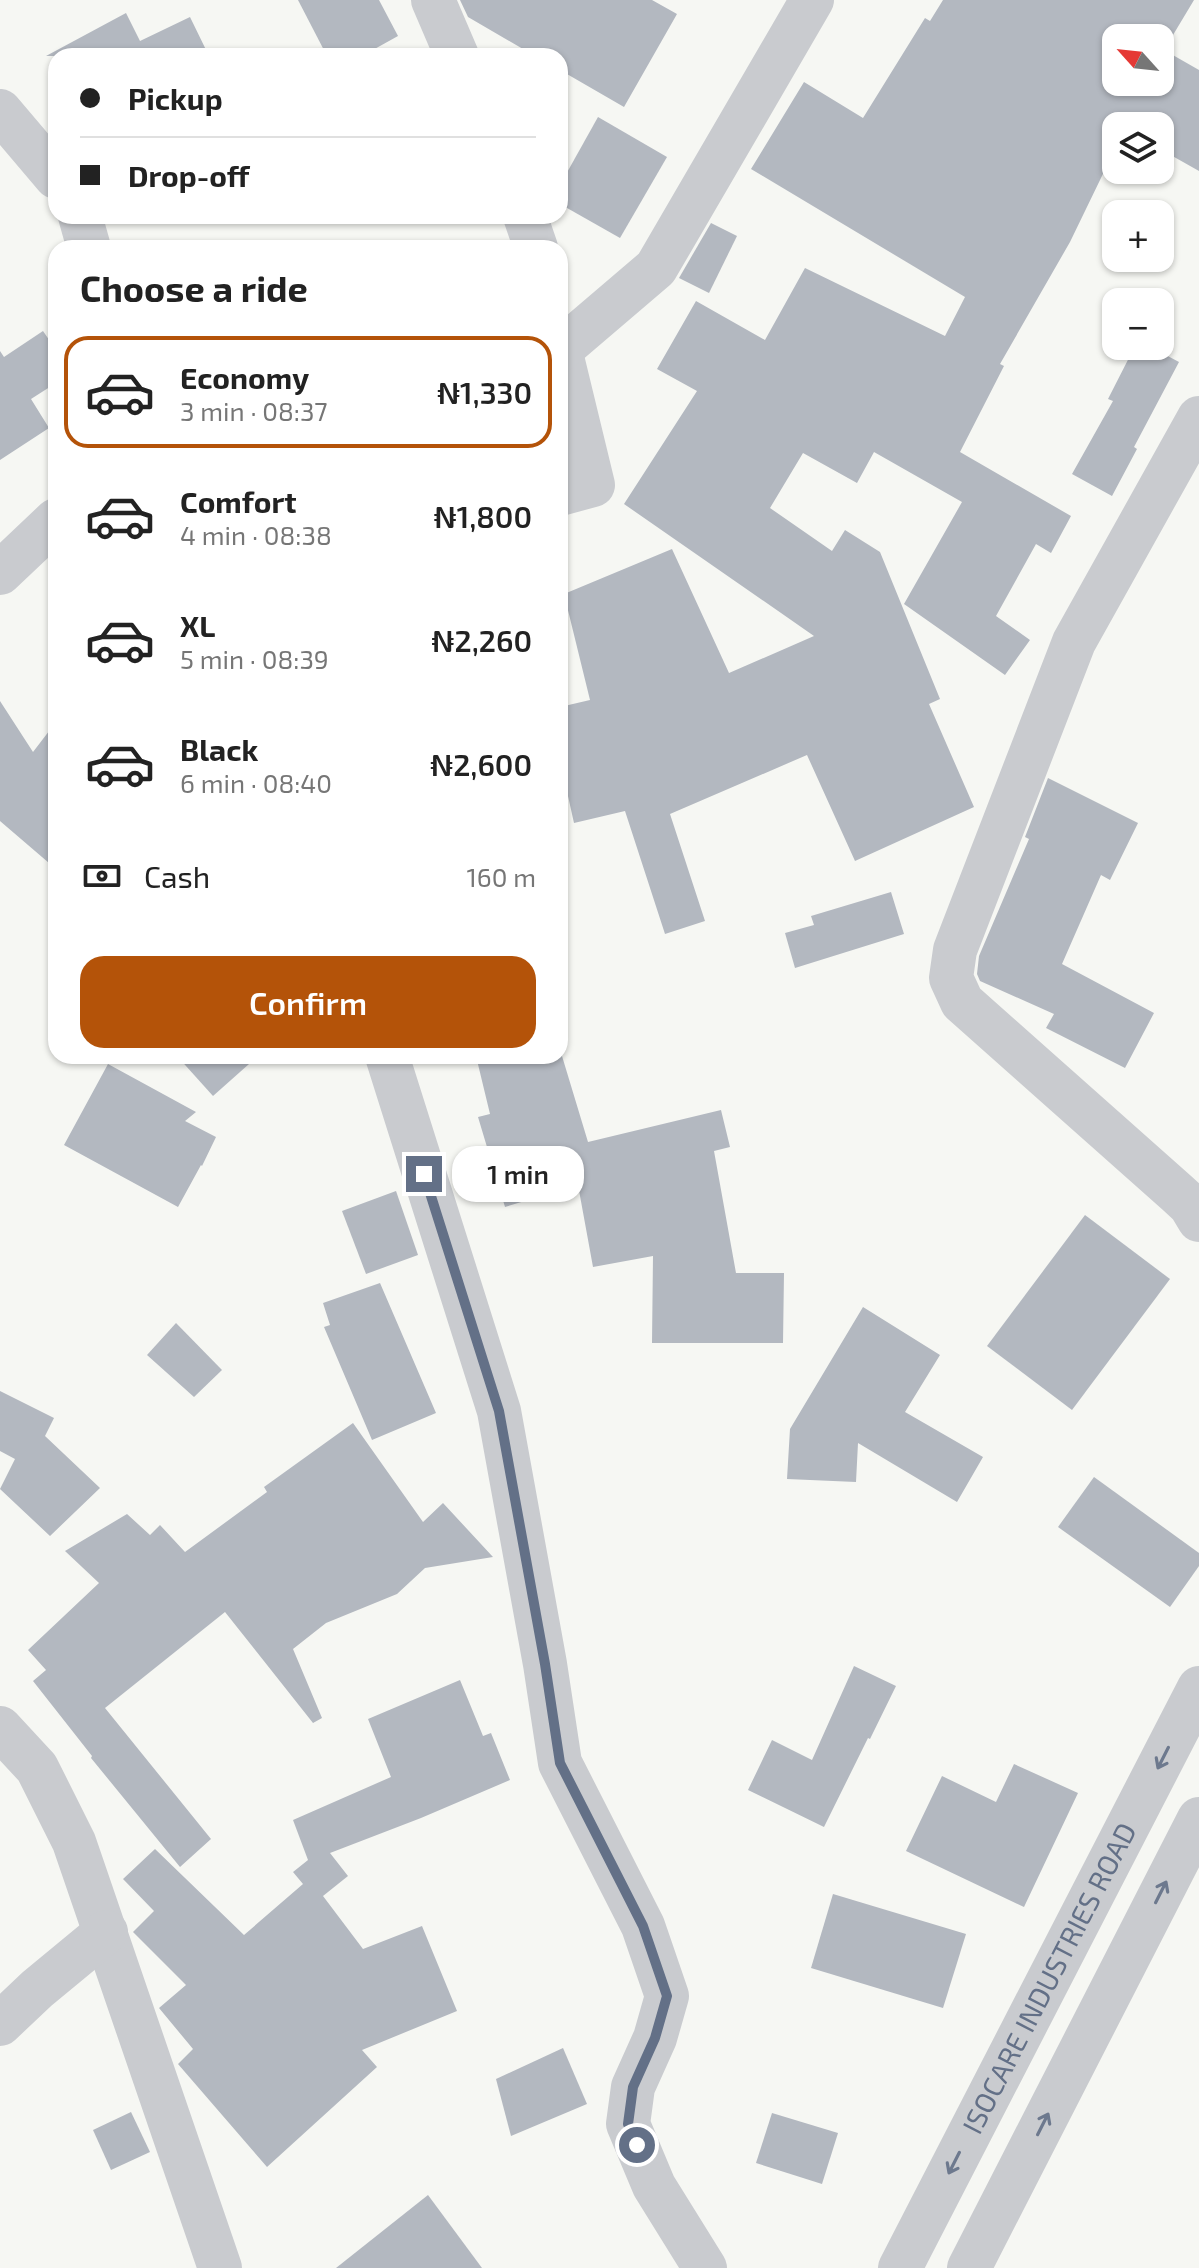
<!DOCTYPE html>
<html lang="en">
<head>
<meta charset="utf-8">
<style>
	body { margin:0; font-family:"Exo 2",sans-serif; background:#f6f6f6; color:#222; height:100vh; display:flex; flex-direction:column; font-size:30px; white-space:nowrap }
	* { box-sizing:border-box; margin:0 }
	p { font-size:26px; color:#767676 }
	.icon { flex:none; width:44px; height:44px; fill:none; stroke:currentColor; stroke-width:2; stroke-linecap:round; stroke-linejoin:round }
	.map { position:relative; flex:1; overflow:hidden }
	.panel { position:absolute; left:48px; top:240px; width:520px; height:824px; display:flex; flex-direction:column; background:#fff; border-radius:24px; box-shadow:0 2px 6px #0004 }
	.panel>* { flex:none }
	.guide { position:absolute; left:48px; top:48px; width:520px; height:176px; border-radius:24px; box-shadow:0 2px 6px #0004; display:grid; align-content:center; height:176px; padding:0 32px; background:#fff }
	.needle { width:52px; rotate:297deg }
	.fabs { position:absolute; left:1102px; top:24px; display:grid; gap:16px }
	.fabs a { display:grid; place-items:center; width:72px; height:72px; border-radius:16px; background:#fff; box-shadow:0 2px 6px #0004; font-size:40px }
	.end { position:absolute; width:36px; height:36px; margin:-18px; border:10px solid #637087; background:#fff; box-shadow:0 0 0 4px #fff }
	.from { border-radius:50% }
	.bubble { position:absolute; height:56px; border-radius:24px; background:#fff; box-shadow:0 2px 6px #0004; font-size:26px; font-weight:600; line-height:56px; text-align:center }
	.guide b { display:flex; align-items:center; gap:28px; height:76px; font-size:30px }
	.guide b+b { border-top:2px solid #e0e0e0 }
	.guide i { width:20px; height:20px; background:#222 }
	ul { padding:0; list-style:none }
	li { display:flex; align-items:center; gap:24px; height:112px; margin:0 16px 12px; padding:0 16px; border:4px solid transparent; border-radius:24px }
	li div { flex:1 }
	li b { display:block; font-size:30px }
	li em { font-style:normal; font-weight:600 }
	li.on { border-color:#b45309 }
	li>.icon { width:72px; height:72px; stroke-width:1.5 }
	h2 { padding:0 32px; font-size:36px; line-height:96px }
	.pay { display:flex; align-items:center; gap:20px; height:88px; padding:0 32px; font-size:30px }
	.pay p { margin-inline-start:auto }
	.button { display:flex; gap:16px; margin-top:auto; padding:16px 32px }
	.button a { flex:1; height:92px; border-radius:24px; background:#b45309; color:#fff; font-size:32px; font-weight:600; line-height:92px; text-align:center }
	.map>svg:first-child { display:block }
</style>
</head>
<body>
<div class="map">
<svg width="1199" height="2268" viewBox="0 0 1199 2268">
	<rect width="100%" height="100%" fill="#f6f7f3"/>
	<!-- building -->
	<g fill="#b3b8c0" fill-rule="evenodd">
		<polygon points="298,0 379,0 398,36 362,56 327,56"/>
		<polygon points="460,0 652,0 677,14 624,107 560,70 560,56 535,56 468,17"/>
		<path d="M943,0H1194L1164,50L1199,70V171L1160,149V126H1116V147L1070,242L1000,364L1004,366L960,452L1071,516L1051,553L1036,544L996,616L1030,640L1005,675L904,604L962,502L874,452L857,483L803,453L770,508L832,551L845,530L880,552L940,699L929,704L974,807L855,861L807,755L670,814L705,921L665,934L625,811L574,823L560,760V707L590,700L564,594L672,549L729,673L814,636L624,504L697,391L657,369L696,301L765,340L805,268L945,336L965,297L751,169L804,82L863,118L925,18L930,21ZM1116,38H1160V82H1116Z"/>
		<polygon points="126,13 140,41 190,17 209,56 46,56"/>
		<polygon points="598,117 667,157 620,238 560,204 560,185"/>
		<polygon points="711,223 737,236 709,293 679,278"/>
		<polygon points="43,331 56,350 56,383 31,399 49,428 0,460 0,351 4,357"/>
		<polygon points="1135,346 1149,346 1179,362 1134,447 1137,449 1112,496 1072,474 1113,401 1108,399"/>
		<polygon points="0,701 33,752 56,722 56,869 0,821"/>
		<polygon points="1048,778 1138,823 1110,880 1101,875 1062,964 1154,1013 1125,1068 1046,1028 1054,1014 980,981 977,974 979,956 1029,839 1025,837"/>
		<polygon points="891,892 904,934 795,968 785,933 814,925 811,916"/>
		<polygon points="177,1056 258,1056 213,1096"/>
		<polygon points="476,1056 562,1056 588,1142 721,1110 730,1147 714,1151 736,1273 784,1273 783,1343 652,1343 653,1256 593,1267 578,1185 505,1207 478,1117 490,1114"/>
		<polygon points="108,1064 196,1112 185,1121 216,1137 202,1166 201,1165 178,1207 64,1145"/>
		<polygon points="396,1191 418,1255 366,1274 342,1211"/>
		<polygon points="1085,1215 1170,1279 1072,1410 987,1346"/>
		<polygon points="380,1283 436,1413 372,1440 324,1327 330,1325 323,1303"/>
		<polygon points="863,1307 940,1355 905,1412 983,1457 957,1502 858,1443 856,1482 787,1479 790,1429"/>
		<polygon points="176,1323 222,1370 194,1397 147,1355"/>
		<polygon points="0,1391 54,1418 45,1436 100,1488 50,1536 0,1489 15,1459 0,1451"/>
		<polygon points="353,1423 423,1522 443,1503 493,1557 425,1568 397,1594 326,1623 293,1649 322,1718 313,1723 225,1612 105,1708 211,1839 180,1867 91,1758 92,1756 33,1681 46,1670 28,1650 99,1583 65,1551 127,1514 150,1535 160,1525 185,1552 267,1492 264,1487"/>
		<polygon points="1094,1477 1199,1553 1199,1566 1170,1607 1058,1527"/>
		<polygon points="854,1666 896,1686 870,1739 868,1738 824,1827 748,1790 772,1740 812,1760"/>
		<polygon points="460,1680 483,1736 491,1733 510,1780 421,1818 330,1853 348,1876 323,1896 363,1949 422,1926 457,2011 362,2050 377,2067 267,2167 178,2064 193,2049 159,2008 186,1985 133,1932 154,1911 123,1879 155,1849 244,1935 303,1884 293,1872 308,1860 293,1820 391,1777 368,1719"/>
		<polygon points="1014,1764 1078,1793 1024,1907 906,1851 942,1776 996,1802"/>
		<polygon points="833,1894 966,1934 943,2008 811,1968"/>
		<polygon points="563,2048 587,2104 511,2136 496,2079"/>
		<polygon points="131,2112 150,2152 111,2170 93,2130"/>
		<polygon points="772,2113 838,2133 822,2184 756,2163"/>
		<polygon points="428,2195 482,2268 336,2268"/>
	</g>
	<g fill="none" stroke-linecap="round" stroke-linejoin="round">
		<!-- minor -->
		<g stroke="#c9cbcf" stroke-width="44">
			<polyline points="433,0 457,56"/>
			<polyline points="0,111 56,177"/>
			<polyline points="80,216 89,248"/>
			<polyline points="525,216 536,248"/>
			<polyline points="560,349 593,485 560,494"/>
			<polyline points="560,350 656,268 812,0"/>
			<polyline points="1199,418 1074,642 955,950 951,978 962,1002 1177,1193 1190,1205 1199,1220"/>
			<polyline points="0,573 56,520"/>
			<polyline points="387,1056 499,1411 545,1664 560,1763 643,1926 667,1996 655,2038 633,2087 628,2124 654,2186 705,2268"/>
			<polyline points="0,1728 37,1768 74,1842 220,2268"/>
			<polyline points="0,2024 37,1989 106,1932"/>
		</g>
		<!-- tertiary -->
		<g stroke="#c9cbcf" stroke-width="44">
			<path id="s1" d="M900,2268L1199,1688"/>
			<polyline points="969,2268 1199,1819"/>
		</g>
	</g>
	<!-- one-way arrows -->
	<defs><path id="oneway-shaft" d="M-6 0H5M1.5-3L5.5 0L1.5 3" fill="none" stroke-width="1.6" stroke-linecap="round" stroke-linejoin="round" transform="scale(2)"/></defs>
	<g stroke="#6d798e">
		<use href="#oneway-shaft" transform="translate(1163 1758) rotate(117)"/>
		<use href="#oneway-shaft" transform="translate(1161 1892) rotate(-63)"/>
		<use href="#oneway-shaft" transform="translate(1043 2124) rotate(-63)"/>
		<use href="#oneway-shaft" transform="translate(954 2163) rotate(117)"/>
	</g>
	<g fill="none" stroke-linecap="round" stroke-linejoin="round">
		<!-- route -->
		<polyline stroke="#637087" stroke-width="10" points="424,1174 499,1411 545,1664 560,1763 643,1926 667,1996 655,2038 633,2087 628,2124 637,2145"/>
	</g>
	<g text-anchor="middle" stroke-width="8" stroke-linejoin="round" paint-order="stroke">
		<!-- street labels -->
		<g font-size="28" fill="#637087" stroke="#fff">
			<text dy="10" stroke="none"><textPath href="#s1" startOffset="326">ISOCARE INDUSTRIES ROAD</textPath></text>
		</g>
	</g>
</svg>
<div class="fabs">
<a><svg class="needle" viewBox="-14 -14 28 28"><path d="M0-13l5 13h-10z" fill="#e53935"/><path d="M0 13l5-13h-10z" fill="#767676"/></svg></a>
<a><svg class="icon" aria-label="layers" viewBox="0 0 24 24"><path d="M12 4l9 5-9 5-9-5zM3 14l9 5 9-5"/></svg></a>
<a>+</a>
<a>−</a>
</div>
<i class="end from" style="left:637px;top:2145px"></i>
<i class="end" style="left:424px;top:1174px"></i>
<div class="bubble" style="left:452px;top:1146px;width:132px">1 min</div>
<div class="guide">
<b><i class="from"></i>Pickup</b>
<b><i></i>Drop-off</b>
</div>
<section class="panel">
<h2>Choose a ride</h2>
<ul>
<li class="on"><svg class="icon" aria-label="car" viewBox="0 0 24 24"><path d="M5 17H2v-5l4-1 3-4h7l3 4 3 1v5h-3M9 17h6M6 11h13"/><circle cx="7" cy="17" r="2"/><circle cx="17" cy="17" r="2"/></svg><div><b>Economy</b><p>3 min · 08:37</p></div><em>₦1,330</em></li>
<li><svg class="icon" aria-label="car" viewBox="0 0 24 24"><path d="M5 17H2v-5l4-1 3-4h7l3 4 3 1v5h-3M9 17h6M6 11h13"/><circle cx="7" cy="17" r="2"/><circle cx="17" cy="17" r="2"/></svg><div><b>Comfort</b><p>4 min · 08:38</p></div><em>₦1,800</em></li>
<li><svg class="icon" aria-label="car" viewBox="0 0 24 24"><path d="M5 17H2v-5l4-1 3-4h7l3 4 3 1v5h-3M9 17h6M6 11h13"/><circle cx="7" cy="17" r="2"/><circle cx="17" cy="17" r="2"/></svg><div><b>XL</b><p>5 min · 08:39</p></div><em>₦2,260</em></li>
<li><svg class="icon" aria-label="car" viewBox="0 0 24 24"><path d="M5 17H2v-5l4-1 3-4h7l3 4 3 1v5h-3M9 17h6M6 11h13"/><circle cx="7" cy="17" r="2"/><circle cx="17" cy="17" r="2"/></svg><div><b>Black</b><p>6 min · 08:40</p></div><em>₦2,600</em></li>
</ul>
<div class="pay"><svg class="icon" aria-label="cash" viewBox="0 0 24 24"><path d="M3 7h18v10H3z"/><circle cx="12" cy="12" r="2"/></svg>Cash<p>160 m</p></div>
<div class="button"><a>Confirm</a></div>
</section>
</div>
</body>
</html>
